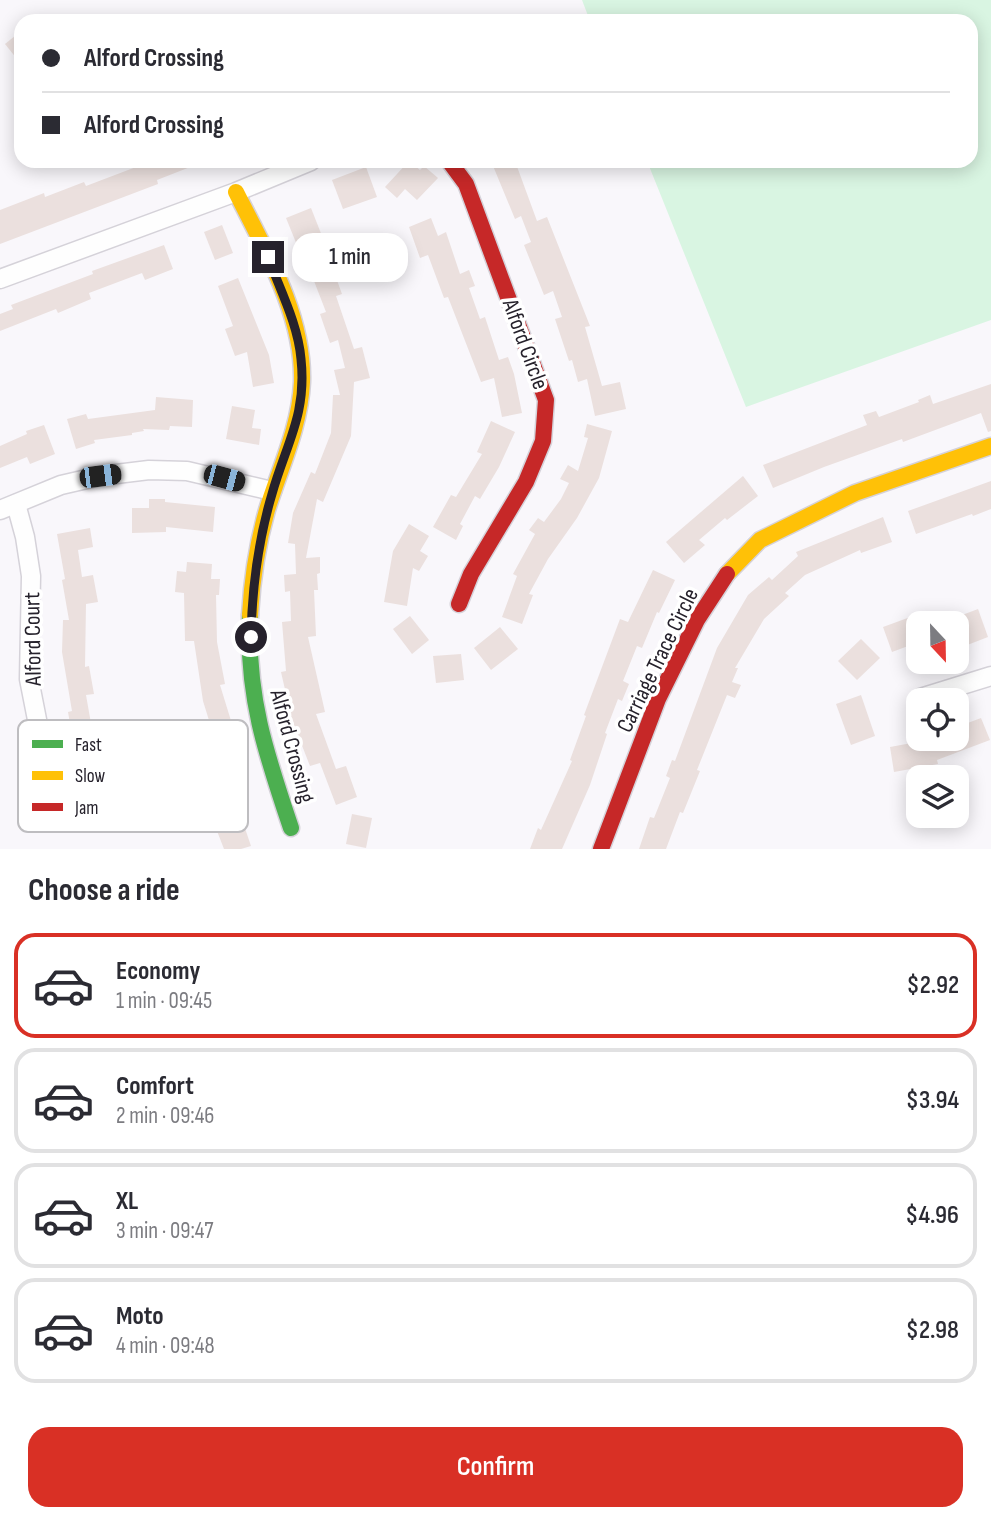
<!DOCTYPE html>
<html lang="en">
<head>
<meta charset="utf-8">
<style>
	body { margin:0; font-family:"Sofia Sans Condensed",sans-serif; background:#f7f7f7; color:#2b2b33; height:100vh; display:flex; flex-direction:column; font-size:26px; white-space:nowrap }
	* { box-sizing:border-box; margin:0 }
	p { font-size:23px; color:#7c7c81 }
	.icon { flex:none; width:38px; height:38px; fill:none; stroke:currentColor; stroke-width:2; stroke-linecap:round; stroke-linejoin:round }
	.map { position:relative; height:849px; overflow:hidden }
	.details { display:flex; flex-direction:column; background:#fff; flex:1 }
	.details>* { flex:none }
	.top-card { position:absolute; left:14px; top:14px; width:964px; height:154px; border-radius:21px; box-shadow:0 4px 18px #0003; display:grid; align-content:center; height:154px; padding:0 28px; background:#fff }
	.needle { width:46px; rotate:158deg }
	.buttons { position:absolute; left:906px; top:611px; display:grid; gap:14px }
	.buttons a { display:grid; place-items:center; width:63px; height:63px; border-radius:14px; background:#fff; box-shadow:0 4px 18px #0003; font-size:35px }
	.end { position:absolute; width:32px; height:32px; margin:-16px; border:9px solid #26222c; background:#fff; box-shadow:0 0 0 4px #fff }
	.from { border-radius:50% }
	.bubble { position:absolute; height:49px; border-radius:21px; background:#fff; box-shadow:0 4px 18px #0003; font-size:23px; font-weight:600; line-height:49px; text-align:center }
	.car { position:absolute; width:21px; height:42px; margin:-21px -10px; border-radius:9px; box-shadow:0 0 5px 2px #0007; background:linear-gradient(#222 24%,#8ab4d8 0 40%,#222 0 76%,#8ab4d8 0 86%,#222 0) }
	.top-card b { display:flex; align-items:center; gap:24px; height:66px; font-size:26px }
	.top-card b+b { border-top:2px solid #e1e1e2 }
	.top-card i { width:18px; height:18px; background:#2b2b33 }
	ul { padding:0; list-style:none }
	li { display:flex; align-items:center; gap:21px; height:105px; margin:0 14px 10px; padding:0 14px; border:4px solid #e1e1e2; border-radius:21px }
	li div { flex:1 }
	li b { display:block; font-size:26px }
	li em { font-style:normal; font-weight:600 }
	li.active { border-color:#d93025 }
	li>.icon { width:63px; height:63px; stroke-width:1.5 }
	h2 { padding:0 28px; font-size:32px; line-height:84px }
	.cta { display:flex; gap:14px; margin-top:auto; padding:14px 28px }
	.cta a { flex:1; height:80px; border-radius:21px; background:#d93025; color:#fff; font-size:28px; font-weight:600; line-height:80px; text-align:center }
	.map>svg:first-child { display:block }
</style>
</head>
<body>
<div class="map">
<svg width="991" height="849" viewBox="0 0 991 849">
	<rect width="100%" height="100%" fill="#f9f7fb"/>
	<!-- green -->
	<polygon fill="#d9f5e2" points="582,0 991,0 991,320 746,407 647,161 971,161 971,21 590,21"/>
	<!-- building -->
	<g fill="#ebe0de">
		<polygon points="21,31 21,64 5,44"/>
		<polygon points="133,161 203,162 157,180 158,184 0,244 0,210 44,193 45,197 84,182 86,186 136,167"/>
		<polygon points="409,161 420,170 424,166 438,178 417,200 405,189 397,198 385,187"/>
		<polygon points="491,161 515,161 537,221 547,217 590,326 585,327 602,386 620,382 626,409 595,416 587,379 578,382 572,360 569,361 555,319 562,317 553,291 544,295 524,245 531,242 521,216 515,219"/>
		<polygon points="366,167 377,197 343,209 332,180"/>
		<polygon points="311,208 322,236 297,245 286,218"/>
		<polygon points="431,218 438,236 446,232 460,274 469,270 475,286 469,288 480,319 485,317 499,360 508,357 514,374 522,413 502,417 494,378 481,382 448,297 444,298 428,255 420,258 409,227"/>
		<polygon points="222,225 233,253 215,260 204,232"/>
		<polygon points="164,245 173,269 145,280 142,273 89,293 91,299 58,313 56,309 0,331 0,314 13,309 11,305 93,274 92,271"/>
		<polygon points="330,261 342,294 336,296 354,349 362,347 370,378 354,382 351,436 323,502 317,499 306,558 320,557 320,573 317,574 318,590 314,590 316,636 308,637 325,712 316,714 336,769 346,766 357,797 336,805 320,763 310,766 292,720 281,672 286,671 282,622 291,621 290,591 285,592 284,575 296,574 295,544 288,543 293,513 311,472 315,474 331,433 333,395 340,395 334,370 345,368 338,340 330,343 320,314 326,312 314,281 310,282 305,270"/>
		<polygon points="238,278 269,355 274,383 253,387 247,352 235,356 225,329 233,326 218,286"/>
		<polygon points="991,384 991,431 988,432 981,413 903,442 902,439 824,467 773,488 763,465 867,425 863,415 876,411 879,417 919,402 918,400 930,395 933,404"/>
		<polygon points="156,397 193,400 192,427 170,426 169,430 143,429 144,431 132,433 132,435 94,440 95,443 76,449 67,419 86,414 88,419 155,410"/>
		<polygon points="232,406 255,410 252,428 261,429 259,445 226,439"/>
		<polygon points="491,421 515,432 499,467 480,499 475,496 460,524 463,526 456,540 433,527 451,495 456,497 482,454 477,452"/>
		<polygon points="587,424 612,431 599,478 577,518 548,559 529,594 533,595 522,624 502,617 517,576 513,574 535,534 529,530 538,518 544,522 561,499 569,483 560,479 568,465 578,471 588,438 584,437"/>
		<polygon points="44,425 55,454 30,464 27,457 0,468 0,446 27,434 26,431"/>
		<polygon points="743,476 758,496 727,520 725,518 699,540 705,545 684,563 666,542"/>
		<polygon points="991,481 991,509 973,516 972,514 916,534 908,511"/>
		<polygon points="149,499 165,499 165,502 215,507 213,532 166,527 166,532 132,533 132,508 149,508"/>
		<polygon points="883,517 892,542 861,553 860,550 805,575 785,593 789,596 764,619 735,668 738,668 732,682 741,685 735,698 727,695 697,770 700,771 683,813 680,812 666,849 639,849 650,817 654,818 670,778 666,776 672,760 675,761 717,648 748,595 769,577 772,580 798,556 796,552"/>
		<polygon points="409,524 429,536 420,551 428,556 419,571 413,568 407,606 384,602 393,551"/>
		<polygon points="90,528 93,547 78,550 82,577 93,575 98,602 86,604 85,667 89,666 94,694 86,695 96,752 110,747 127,791 134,791 137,824 114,826 109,776 100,779 96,768 88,771 77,741 73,741 68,712 72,711 62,652 63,620 69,620 62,580 65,579 57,534"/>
		<polygon points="187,562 212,564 211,579 220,579 219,595 216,595 217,642 225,684 220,685 232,724 212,730 203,701 194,641 185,641 184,593 175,592 177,571 186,572"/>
		<polygon points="653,570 675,580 659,613 657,612 642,648 637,646 623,681 629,684 622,701 618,699 605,733 607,734 590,785 562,849 530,849 538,828 541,830 572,761 570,760 586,716 584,715 620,619 628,622"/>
		<polygon points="978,609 988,637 957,649 957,617"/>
		<polygon points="410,616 429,640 412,654 393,629"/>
		<polygon points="913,616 916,624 919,623 919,642 892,652 883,627"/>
		<polygon points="500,627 518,649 491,670 474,648"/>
		<polygon points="861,639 880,658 857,680 838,661"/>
		<polygon points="461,654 464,680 436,683 433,656"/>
		<polygon points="861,695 875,736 851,745 836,704"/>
		<polygon points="981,718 990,740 937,760 938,764 894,772 890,747 917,742 916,738 957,738 957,727"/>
		<polygon points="222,738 230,760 234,759 238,771 227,775 251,846 241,849 224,849 203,795 217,790 201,746"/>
		<polygon points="352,814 372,818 366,848 346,844"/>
	</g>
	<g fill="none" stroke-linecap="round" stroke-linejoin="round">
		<defs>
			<g id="street">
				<polyline points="0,279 236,192 311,161"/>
				<polyline points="16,504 25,537 31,576 29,679 56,816"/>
				<polyline points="0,510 61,485 100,476 149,470 187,471 272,491"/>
				<polyline points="920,698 991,676"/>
			</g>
			<path id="fast" d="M250,615C246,695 266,754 291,828"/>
			<g id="slow">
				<path d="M236,192C265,250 304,315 302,382C300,427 280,468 267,510C257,545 252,580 250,615"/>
				<polyline points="727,574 760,540 855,493 991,446"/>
			</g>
			<g id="jam">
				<polyline points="449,161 466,184 546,400 543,441 526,482 471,574 459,604"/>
				<polyline points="601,849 658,699 697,620 727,574"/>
			</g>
		</defs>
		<!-- street casing -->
		<use href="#street" stroke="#d5d2d9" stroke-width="21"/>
		<!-- fast casing -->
		<use href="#fast" stroke="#d5d2d9" stroke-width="19"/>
		<!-- slow casing -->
		<use href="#slow" stroke="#d5d2d9" stroke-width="19"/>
		<!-- jam casing -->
		<use href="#jam" stroke="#d5d2d9" stroke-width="19"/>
		<!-- street -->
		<use href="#street" stroke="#fefefe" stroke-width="18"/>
		<!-- fast -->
		<use href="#fast" stroke="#4caf50" stroke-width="16"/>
		<!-- slow -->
		<use href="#slow" stroke="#ffc107" stroke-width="16"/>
		<!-- jam -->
		<use href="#jam" stroke="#c62828" stroke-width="16"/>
	</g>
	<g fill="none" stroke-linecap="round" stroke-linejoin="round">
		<!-- route -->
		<path stroke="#26222c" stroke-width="9" d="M251,637C252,587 258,541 272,494C286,444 307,415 301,359C298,324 280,290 268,257"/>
	</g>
	<g text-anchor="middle" stroke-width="7" stroke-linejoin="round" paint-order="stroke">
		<!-- street labels -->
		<g font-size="23" fill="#26222c" stroke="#fff">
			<text transform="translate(526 344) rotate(70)" y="8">Alford Circle</text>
			<text transform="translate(32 639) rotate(-91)" y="8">Alford Court</text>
			<text transform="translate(657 660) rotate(-64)" y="8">Carriage Trace Circle</text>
			<text transform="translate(293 746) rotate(75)" y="8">Alford Crossing</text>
		</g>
	</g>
	<!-- legend -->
	<rect x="18" y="720" width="230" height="112" rx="10" fill="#fff" stroke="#bebdc0" stroke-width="2"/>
	<rect x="32" y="740" width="31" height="8" fill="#4caf50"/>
	<rect x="32" y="771" width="31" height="9" fill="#ffc107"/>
	<rect x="32" y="803" width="31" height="8" fill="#c62828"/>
	<g font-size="19" fill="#26222c">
		<text x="75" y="751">Fast</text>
		<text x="75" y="782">Slow</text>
		<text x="75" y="814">Jam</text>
	</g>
</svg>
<div class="buttons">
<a><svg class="needle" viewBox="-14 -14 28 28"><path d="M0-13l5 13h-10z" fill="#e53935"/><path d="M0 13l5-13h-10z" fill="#7c7c81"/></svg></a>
<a><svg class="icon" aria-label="locate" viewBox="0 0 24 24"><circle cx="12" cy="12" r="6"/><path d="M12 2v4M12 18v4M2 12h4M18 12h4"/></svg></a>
<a><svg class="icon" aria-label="layers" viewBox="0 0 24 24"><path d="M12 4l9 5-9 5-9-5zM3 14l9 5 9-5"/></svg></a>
</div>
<i class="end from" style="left:251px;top:637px"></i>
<i class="end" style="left:268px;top:257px"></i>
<div class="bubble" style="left:292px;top:233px;width:116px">1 min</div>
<i class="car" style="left:100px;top:476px;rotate:83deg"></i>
<i class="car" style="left:224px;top:478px;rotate:105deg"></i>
<div class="top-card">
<b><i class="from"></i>Alford Crossing</b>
<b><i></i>Alford Crossing</b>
</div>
</div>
<section class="details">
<h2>Choose a ride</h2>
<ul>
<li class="active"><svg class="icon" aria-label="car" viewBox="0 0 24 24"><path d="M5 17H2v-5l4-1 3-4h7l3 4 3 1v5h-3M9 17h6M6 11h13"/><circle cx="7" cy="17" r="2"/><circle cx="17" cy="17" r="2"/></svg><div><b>Economy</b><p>1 min · 09:45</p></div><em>$2.92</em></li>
<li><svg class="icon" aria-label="car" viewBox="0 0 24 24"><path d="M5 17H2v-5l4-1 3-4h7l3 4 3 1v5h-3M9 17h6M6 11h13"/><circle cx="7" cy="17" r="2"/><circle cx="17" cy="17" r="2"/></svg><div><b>Comfort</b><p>2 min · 09:46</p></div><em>$3.94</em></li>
<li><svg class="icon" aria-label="car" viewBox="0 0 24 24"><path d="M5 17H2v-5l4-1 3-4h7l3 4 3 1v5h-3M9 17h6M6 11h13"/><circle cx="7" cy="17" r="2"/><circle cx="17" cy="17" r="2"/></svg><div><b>XL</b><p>3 min · 09:47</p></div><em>$4.96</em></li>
<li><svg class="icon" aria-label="car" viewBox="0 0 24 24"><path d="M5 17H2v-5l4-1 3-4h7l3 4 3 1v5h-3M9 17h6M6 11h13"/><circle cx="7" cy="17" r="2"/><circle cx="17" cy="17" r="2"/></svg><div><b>Moto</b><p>4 min · 09:48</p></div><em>$2.98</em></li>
</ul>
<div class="cta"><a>Confirm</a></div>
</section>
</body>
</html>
